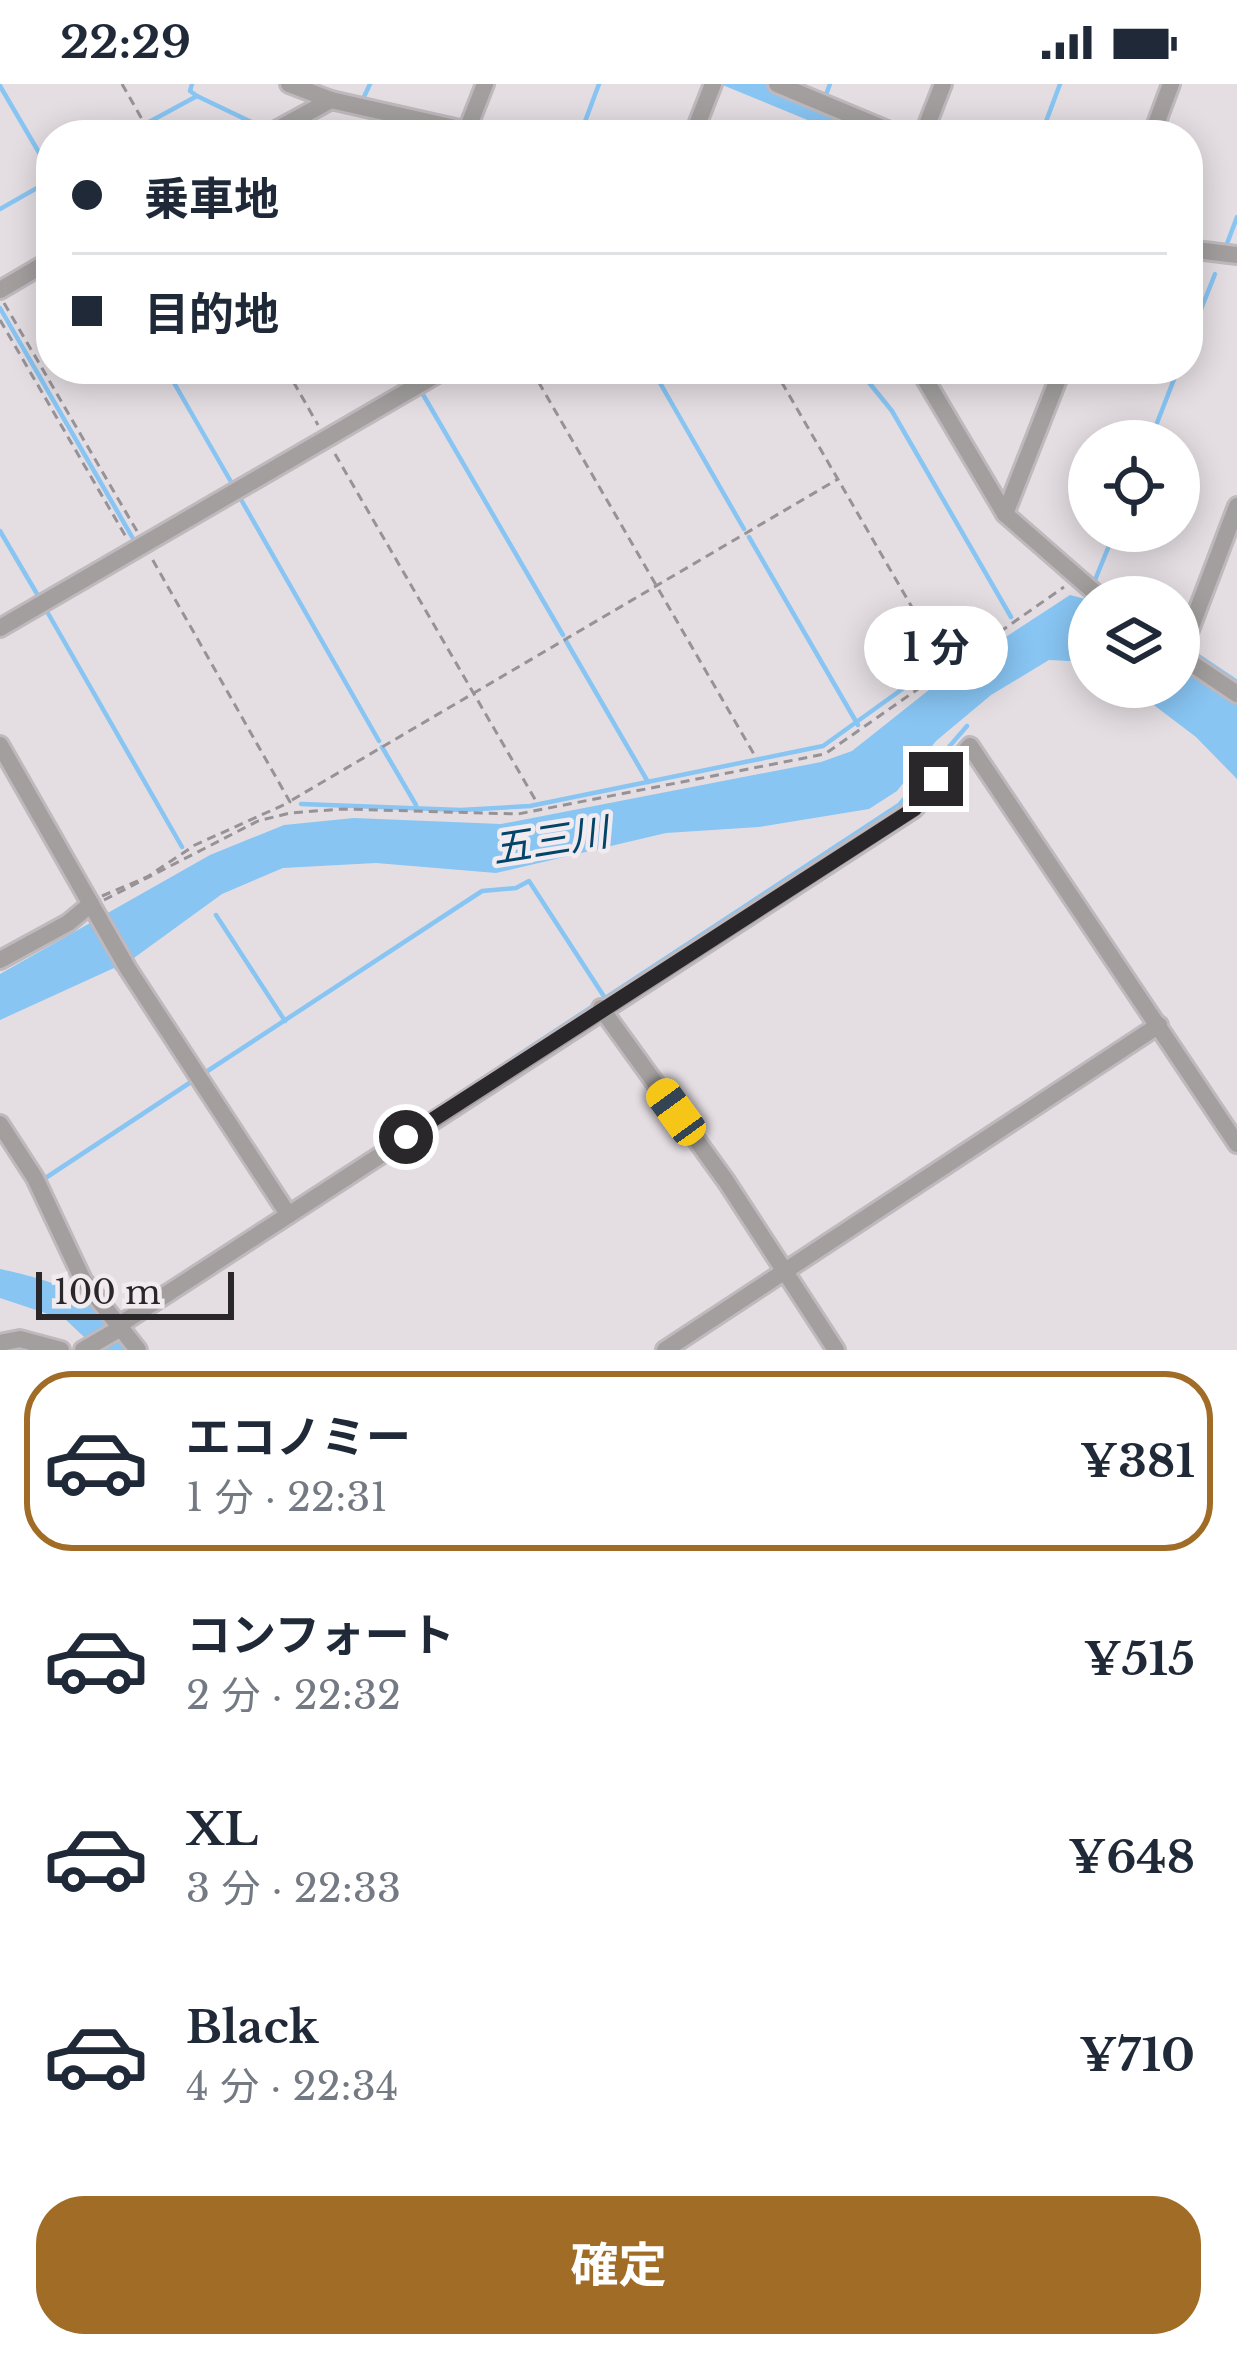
<!DOCTYPE html>
<html lang="ja">
<head>
<meta charset="utf-8">
<style>
	body { margin:0; font-family:"Libre Baskerville","Noto Sans JP",serif; background:#f6f6f7; color:#1f2937; height:100vh; display:flex; flex-direction:column; font-size:45px; white-space:nowrap }
	* { box-sizing:border-box; margin:0 }
	p { font-size:39px; color:#747a83 }
	.icon { flex:none; width:66px; height:66px; fill:none; stroke:currentColor; stroke-width:2; stroke-linecap:round; stroke-linejoin:round }
	.map { position:relative; height:1266px; overflow:hidden }
	.panel { display:flex; flex-direction:column; background:#fff; flex:1 }
	.panel>* { flex:none }
	.hud { position:absolute; left:36px; top:36px; width:1167px; height:264px; border-radius:48px; box-shadow:0 6px 30px #0003; display:grid; align-content:center; height:264px; padding:0 36px; background:#fff }
	.buttons { position:absolute; left:1068px; top:336px; display:grid; gap:24px }
	.buttons a { display:grid; place-items:center; width:132px; height:132px; border-radius:50%; background:#fff; box-shadow:0 6px 30px #0003; font-size:60px }
	.scale { position:absolute; left:36px; bottom:30px; width:198px; box-sizing:border-box; padding-left:12px; border:6px solid #292729; border-top:0; font-size:33px; line-height:42px; white-space:nowrap; color:#292729; -webkit-text-stroke:9px #f1ebf0; paint-order:stroke }
	.end { position:absolute; width:54px; height:54px; margin:-27px; border:15px solid #292729; background:#fff; box-shadow:0 0 0 6px #fff }
	.from { border-radius:50% }
	.bubble { position:absolute; height:84px; border-radius:42px; background:#fff; box-shadow:0 6px 30px #0003; font-size:39px; font-weight:700; line-height:84px; text-align:center }
	.car { position:absolute; width:36px; height:72px; margin:-36px -18px; border-radius:15px; box-shadow:0 0 9px 3px #0007; background:linear-gradient(#f5c518 24%,#345 0 40%,#f5c518 0 76%,#345 0 86%,#f5c518 0) }
	.hud b { display:flex; align-items:center; gap:42px; height:114px; font-size:45px }
	.hud b+b { border-top:3px solid #e0e1e3 }
	.hud i { width:30px; height:30px; background:#1f2937 }
	ul { padding:21px 0 0; list-style:none }
	li { display:flex; align-items:center; gap:36px; height:180px; margin:0 24px 18px; padding:0 12px; border:6px solid transparent; border-radius:48px }
	li div { flex:1 }
	li b { display:block; font-size:45px }
	li em { font-style:normal; font-weight:700 }
	li.on { border-color:#a16c25 }
	li>.icon { width:108px; height:108px; stroke-width:1.5 }
	.primary-button { display:flex; gap:24px; margin-top:auto; padding:24px 36px }
	.primary-button a { flex:1; height:138px; border-radius:48px; background:#a16c25; color:#fff; font-size:48px; font-weight:700; line-height:138px; text-align:center }
	.status { display:flex; justify-content:space-between; align-items:center; height:84px; padding:0 60px; background:#fff; direction:ltr }
	.status svg { height:33px; fill:currentColor }
	.map>svg:first-child { display:block }
</style>
</head>
<body>
<div class="status"><b>22:29</b><svg viewBox="0 0 49 12"><path d="M0 12V9h3v3zM5 12V6h3v6zM10 12V3h3v9zM15 12V0h3v12zM26 1h20v11H26zM47 4h2v5h-2z"/></svg></div>
<div class="map">
<svg width="1237" height="1266" viewBox="0 0 1237 1266">
	<rect width="100%" height="100%" fill="#e4dee3"/>
	<!-- water -->
	<g fill="#88c5f3">
		<polygon points="720,0 766,0 891,51 844,51"/>
		<polygon points="1070,511 1089,516 1089,578 1049,576 991,611 936,657 897,707 869,725 759,743 666,749 496,789 376,779 283,784 222,810 116,887 114,884 0,936 0,890 210,771 284,741 354,734 501,740 821,678 852,667 949,590"/>
		<polygon points="1179,581 1237,621 1237,695 1196,653 1130,603 1179,603"/>
		<path d="M0,1185C70,1200 86,1211 130,1266H98L66,1236L0,1214Z"/>
	</g>
	<g fill="none" stroke-linecap="round" stroke-linejoin="round">
		<!-- stream -->
		<g stroke="#88c5f3" stroke-width="4.5">
			<polyline points="192,0 190,7 197,12 266,45"/>
			<polyline points="0,2 51,89"/>
			<polyline points="363,15 370,0"/>
			<polyline points="824,16 830,0"/>
			<polyline points="149,38 197,12"/>
			<polyline points="127,51 140,44"/>
			<polyline points="580,51 599,0"/>
			<polyline points="809,51 814,39"/>
			<polyline points="1041,51 1060,0"/>
			<polyline points="0,125 51,96"/>
			<polyline points="1225,165 1237,133"/>
			<polyline points="0,224 135,458"/>
			<polyline points="1188,258 1215,190"/>
			<polyline points="166,285 234,403"/>
			<polyline points="409,285 415,297"/>
			<polyline points="652,285 744,445"/>
			<polyline points="858,285 892,327 1011,533"/>
			<polyline points="421,307 563,551"/>
			<polyline points="1150,357 1178,285"/>
			<polyline points="239,412 379,657"/>
			<polyline points="0,447 40,515"/>
			<polyline points="749,453 858,641"/>
			<polyline points="1095,496 1115,447"/>
			<polyline points="45,524 182,763"/>
			<polyline points="566,557 648,698"/>
			<polyline points="1191,567 1237,598"/>
			<polyline points="382,663 416,721"/>
			<polyline points="301,720 461,726 530,722 823,662 940,578"/>
			<polyline points="216,831 285,937"/>
			<polyline points="203,990 482,807 516,804 529,797 605,914"/>
			<polyline points="374,1066 899,721 967,642"/>
			<polyline points="44,1095 194,996"/>
		</g>
		<defs>
			<g id="minor">
				<polyline points="289,0 331,16 486,51"/>
				<polyline points="777,0 899,51"/>
				<polyline points="467,46 485,0"/>
				<polyline points="267,51 331,16"/>
				<polyline points="693,51 713,0"/>
				<polyline points="923,51 943,0"/>
				<polyline points="1152,51 1171,0"/>
				<polyline points="1188,165 1237,171"/>
				<polyline points="0,206 51,176"/>
				<polyline points="919,285 1005,430 1100,513"/>
				<polyline points="1005,430 1062,285"/>
				<polyline points="0,544 446,285"/>
				<polyline points="1179,571 1237,610"/>
				<polyline points="1180,572 1237,422"/>
				<polyline points="0,661 128,885 288,1130"/>
				<polyline points="0,876 68,839 91,820"/>
				<polyline points="601,924 726,1097 836,1266"/>
				<polyline points="0,1040 35,1094 83,1196 138,1266"/>
				<polyline points="119,1241 914,725 970,662 1237,1060"/>
				<polyline points="0,1259 20,1255 61,1266"/>
				<polyline points="83,1266 121,1244"/>
				<polyline points="665,1266 1159,941"/>
			</g>
		</defs>
		<!-- minor casing -->
		<use href="#minor" stroke="#bfb9be" stroke-width="22"/>
		<!-- path -->
		<g stroke="#969296" stroke-width="3" stroke-dasharray="9 6" stroke-linecap="butt">
			<polyline points="122,0 151,51"/>
			<polyline points="312,44 335,51"/>
			<polyline points="4,219 138,449"/>
			<polyline points="0,236 126,453"/>
			<polyline points="286,285 318,341"/>
			<polyline points="531,285 755,672"/>
			<polyline points="774,285 942,575"/>
			<polyline points="335,370 536,717"/>
			<polyline points="292,716 838,395"/>
			<polyline points="102,812 147,793 195,761 290,718 151,473"/>
			<polyline points="104,816 258,737 290,729 342,725 518,730 825,670 1064,503"/>
		</g>
		<!-- minor -->
		<use href="#minor" stroke="#a39f9f" stroke-width="16"/>
	</g>
	<g fill="none" stroke-linecap="round" stroke-linejoin="round">
		<!-- route -->
		<polyline stroke="#292729" stroke-width="15" points="406,1053 914,725 936,695"/>
	</g>
	<g text-anchor="middle" stroke-width="9" stroke-linejoin="round" paint-order="stroke">
		<!-- water labels -->
		<g font-size="39" font-style="italic" fill="#034469" stroke="#f1ebf0">
			<text transform="translate(550 756) rotate(-9)" y="14">五三川</text>
		</g>
	</g>
</svg>
<div class="buttons">
<a><svg class="icon" aria-label="locate" viewBox="0 0 24 24"><circle cx="12" cy="12" r="6"/><path d="M12 2v4M12 18v4M2 12h4M18 12h4"/></svg></a>
<a><svg class="icon" aria-label="layers" viewBox="0 0 24 24"><path d="M12 4l9 5-9 5-9-5zM3 14l9 5 9-5"/></svg></a>
</div>
<div class="scale">100 m</div>
<i class="end from" style="left:406px;top:1053px"></i>
<i class="end" style="left:936px;top:695px"></i>
<div class="bubble" style="left:864px;top:522px;width:144px">1 分</div>
<i class="car" style="left:676px;top:1028px;rotate:324deg"></i>
<div class="hud">
<b><i class="from"></i>乗車地</b>
<b><i></i>目的地</b>
</div>
</div>
<section class="panel">
<ul>
<li class="on"><svg class="icon" aria-label="car" viewBox="0 0 24 24"><path d="M5 17H2v-5l4-1 3-4h7l3 4 3 1v5h-3M9 17h6M6 11h13"/><circle cx="7" cy="17" r="2"/><circle cx="17" cy="17" r="2"/></svg><div><b>エコノミー</b><p>1 分 · 22:31</p></div><em>¥381</em></li>
<li><svg class="icon" aria-label="car" viewBox="0 0 24 24"><path d="M5 17H2v-5l4-1 3-4h7l3 4 3 1v5h-3M9 17h6M6 11h13"/><circle cx="7" cy="17" r="2"/><circle cx="17" cy="17" r="2"/></svg><div><b>コンフォート</b><p>2 分 · 22:32</p></div><em>¥515</em></li>
<li><svg class="icon" aria-label="car" viewBox="0 0 24 24"><path d="M5 17H2v-5l4-1 3-4h7l3 4 3 1v5h-3M9 17h6M6 11h13"/><circle cx="7" cy="17" r="2"/><circle cx="17" cy="17" r="2"/></svg><div><b>XL</b><p>3 分 · 22:33</p></div><em>¥648</em></li>
<li><svg class="icon" aria-label="car" viewBox="0 0 24 24"><path d="M5 17H2v-5l4-1 3-4h7l3 4 3 1v5h-3M9 17h6M6 11h13"/><circle cx="7" cy="17" r="2"/><circle cx="17" cy="17" r="2"/></svg><div><b>Black</b><p>4 分 · 22:34</p></div><em>¥710</em></li>
</ul>
<div class="primary-button"><a>確定</a></div>
</section>
</body>
</html>
